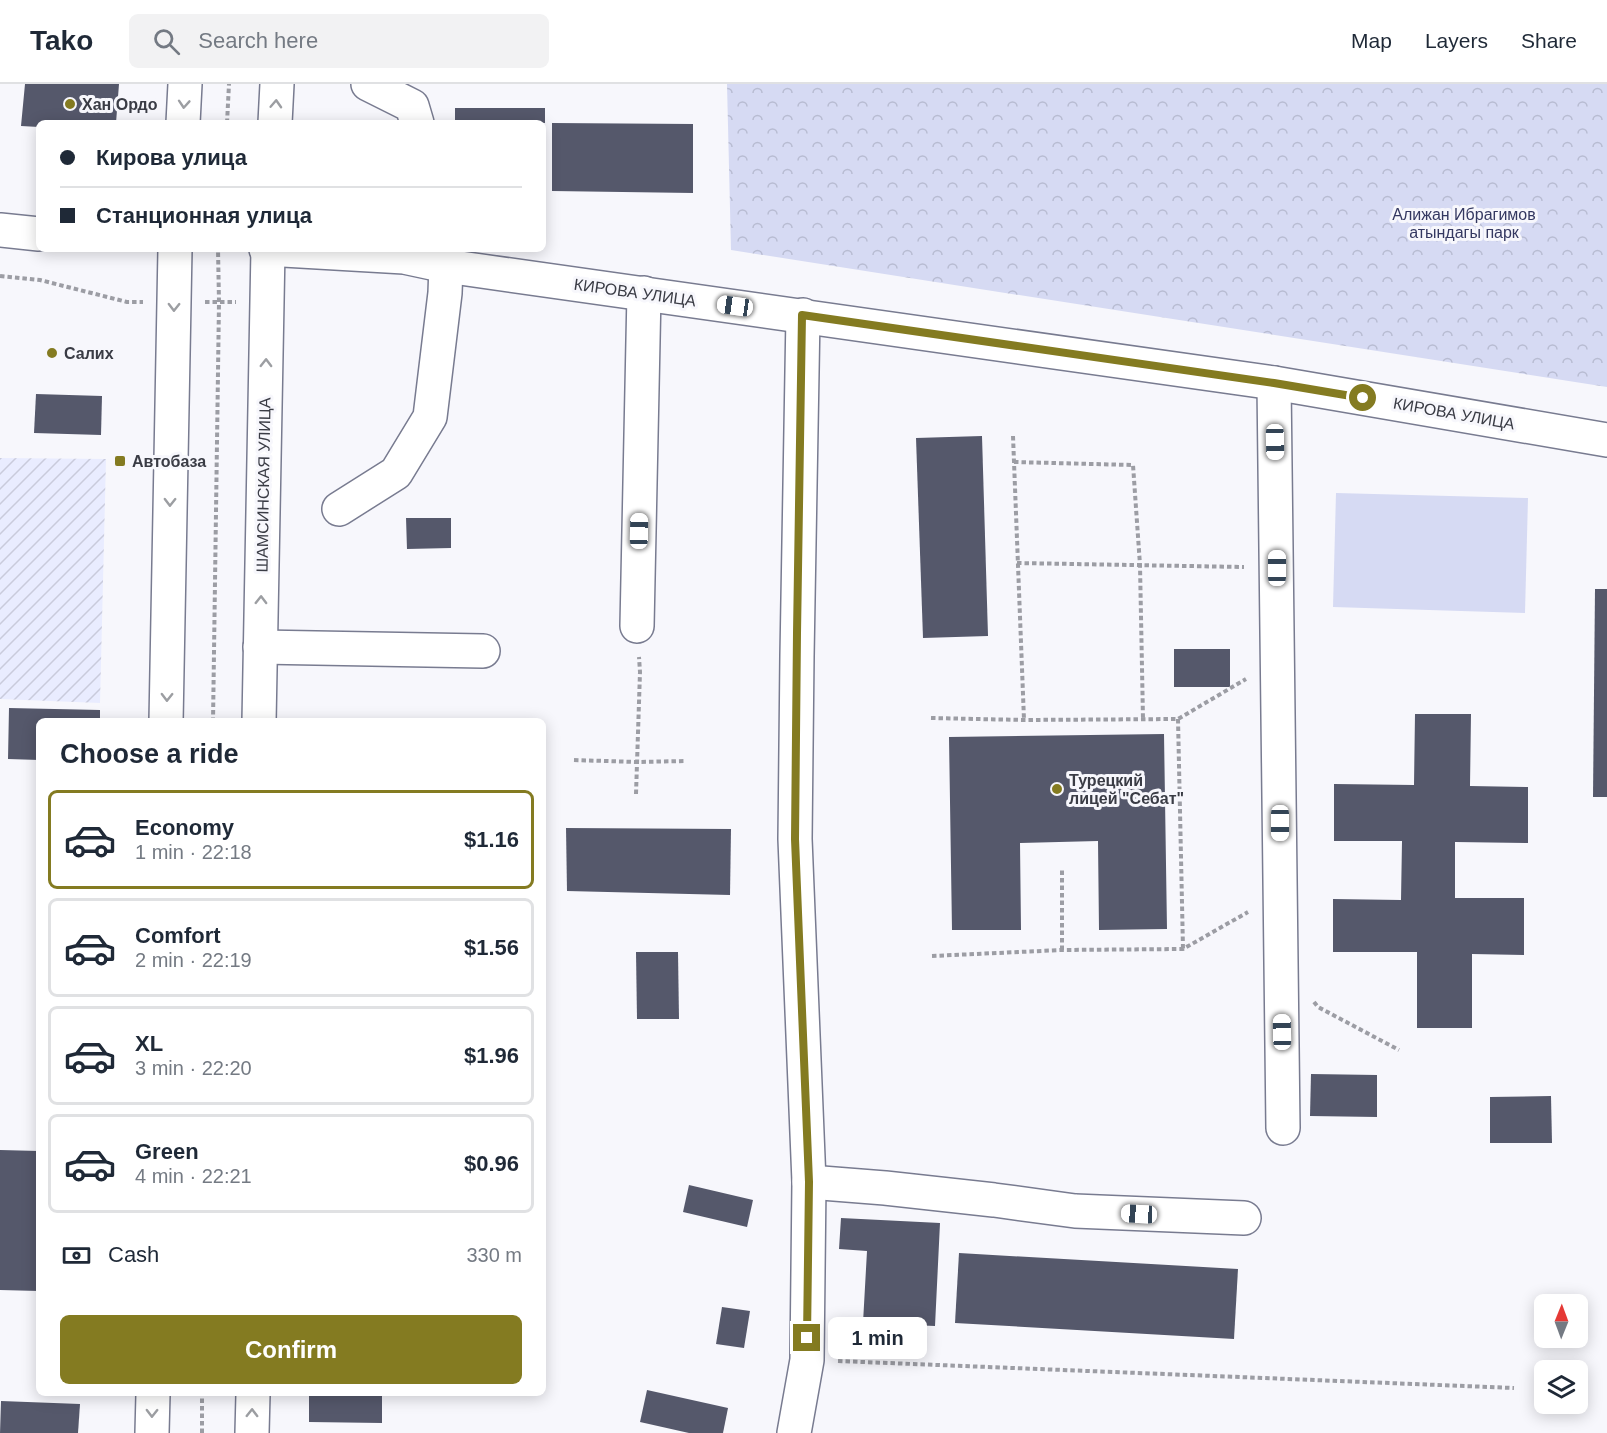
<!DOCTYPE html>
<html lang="en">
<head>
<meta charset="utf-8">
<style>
	body { margin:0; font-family:Helvetica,sans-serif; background:#f2f2f3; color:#1f2937; height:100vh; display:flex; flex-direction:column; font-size:22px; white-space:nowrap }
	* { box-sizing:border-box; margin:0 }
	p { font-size:20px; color:#747a83 }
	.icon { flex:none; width:33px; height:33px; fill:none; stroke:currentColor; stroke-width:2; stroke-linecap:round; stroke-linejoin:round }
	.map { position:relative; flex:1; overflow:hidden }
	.drawer { position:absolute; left:36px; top:634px; width:510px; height:678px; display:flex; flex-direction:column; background:#fff; border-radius:9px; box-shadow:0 3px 15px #0003 }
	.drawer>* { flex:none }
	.hud { position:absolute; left:36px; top:36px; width:510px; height:132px; border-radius:9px; box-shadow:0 3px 15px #0003; display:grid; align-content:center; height:132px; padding:0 24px; background:#fff }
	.needle { width:39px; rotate:1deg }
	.controls { position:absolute; left:1534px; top:1210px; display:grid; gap:12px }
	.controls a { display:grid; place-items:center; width:54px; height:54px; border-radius:9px; background:#fff; box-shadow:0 3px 15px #0003; font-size:30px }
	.end { position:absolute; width:27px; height:27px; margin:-14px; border:8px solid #847b21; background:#fff; box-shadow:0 0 0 3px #fff }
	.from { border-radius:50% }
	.bubble { position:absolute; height:42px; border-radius:9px; background:#fff; box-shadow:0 3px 15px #0003; font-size:20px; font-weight:700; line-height:42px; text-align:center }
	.car { position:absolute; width:18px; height:36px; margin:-18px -9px; border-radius:8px; box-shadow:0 0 4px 2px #0007; background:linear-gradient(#fff 24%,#345 0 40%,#fff 0 76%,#345 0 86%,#fff 0) }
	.hud b { display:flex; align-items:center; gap:21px; height:57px; font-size:22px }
	.hud b+b { border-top:2px solid #e0e1e3 }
	.hud i { width:15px; height:15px; background:#1f2937 }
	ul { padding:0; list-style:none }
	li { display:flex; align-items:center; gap:18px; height:99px; margin:0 12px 9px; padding:0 12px; border:3px solid #e0e1e3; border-radius:9px }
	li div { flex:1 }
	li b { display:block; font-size:22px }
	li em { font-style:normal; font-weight:700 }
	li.on { border-color:#847b21 }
	li>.icon { width:54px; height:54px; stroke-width:1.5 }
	h2 { padding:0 24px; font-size:27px; line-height:72px }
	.pay { display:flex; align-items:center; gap:15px; height:66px; padding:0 24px; font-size:22px }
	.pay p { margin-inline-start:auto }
	.button { display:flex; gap:12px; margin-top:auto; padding:12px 24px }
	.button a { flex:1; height:69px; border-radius:9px; background:#847b21; color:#fff; font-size:24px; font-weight:700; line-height:69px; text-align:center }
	header { display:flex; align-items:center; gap:36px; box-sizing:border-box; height:84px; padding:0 30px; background:#fff; border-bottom:2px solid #e0e1e3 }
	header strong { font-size:28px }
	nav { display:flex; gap:33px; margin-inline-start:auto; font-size:21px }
	.search { width:420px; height:54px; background:#f2f2f3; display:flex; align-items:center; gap:15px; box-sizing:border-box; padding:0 21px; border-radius:9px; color:#747a83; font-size:22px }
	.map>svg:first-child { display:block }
</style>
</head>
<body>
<header>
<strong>Tako</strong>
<div class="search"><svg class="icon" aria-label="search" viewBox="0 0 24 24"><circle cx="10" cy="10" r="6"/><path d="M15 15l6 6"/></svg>Search here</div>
<nav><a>Map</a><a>Layers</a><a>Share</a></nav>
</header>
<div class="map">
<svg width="1607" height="1349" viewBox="0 0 1607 1349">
	<defs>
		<pattern id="industrial-furrows" width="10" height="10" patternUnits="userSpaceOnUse" patternTransform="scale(1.5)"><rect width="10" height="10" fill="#e9ecff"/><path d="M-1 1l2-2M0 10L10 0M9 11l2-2" fill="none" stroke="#c9cbdc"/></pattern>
		<pattern id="park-crowns" width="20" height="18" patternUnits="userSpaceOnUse" patternTransform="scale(1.5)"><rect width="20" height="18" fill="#d6daf3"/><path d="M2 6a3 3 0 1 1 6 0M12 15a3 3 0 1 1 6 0" fill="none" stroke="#b8bcd2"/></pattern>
	</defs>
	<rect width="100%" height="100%" fill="#f7f7fc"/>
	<!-- industrial -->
	<polygon fill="url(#industrial-furrows)" points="0,374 106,375 100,619 0,615"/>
	<!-- park -->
	<polygon fill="url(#park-crowns)" points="727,0 1607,0 1607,303 731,166"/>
	<!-- pitch -->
	<polygon fill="#d6daf3" points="1336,409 1528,414 1525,529 1333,523"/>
	<!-- building -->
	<g fill="#55586b">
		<polygon points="25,0 119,0 116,39 39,39 39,43 21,42"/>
		<rect x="455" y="24" width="90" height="15"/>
		<polygon points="552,39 693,40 693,109 552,107"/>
		<polygon points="36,310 102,312 101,351 34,349"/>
		<polygon points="982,352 988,552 923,554 916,354"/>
		<polygon points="406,434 451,434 451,464 407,465"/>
		<polygon points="1595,505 1607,505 1607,713 1593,713"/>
		<rect x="1174" y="565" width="56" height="38"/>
		<polygon points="9,624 100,626 100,638 39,638 39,676 8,675"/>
		<polygon points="1415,630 1471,630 1470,702 1528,703 1528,759 1455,758 1455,814 1524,814 1524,871 1472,870 1472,944 1417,944 1417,868 1333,868 1333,815 1401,816 1402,757 1334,757 1334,700 1414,701"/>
		<polygon points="1164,650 1167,845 1099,846 1098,757 1020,759 1021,846 952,846 949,653"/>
		<polygon points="566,744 731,745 730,811 567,807"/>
		<polygon points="636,868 678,868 679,935 637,935"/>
		<polygon points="1311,990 1377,991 1377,1033 1310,1032"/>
		<polygon points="1551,1012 1552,1059 1490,1059 1490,1013"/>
		<polygon points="0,1066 39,1067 39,1207 0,1206"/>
		<polygon points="689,1101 753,1116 747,1143 683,1128"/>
		<polygon points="841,1134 940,1139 935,1242 863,1239 867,1167 839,1165"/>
		<polygon points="959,1169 1238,1185 1234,1255 955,1239"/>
		<polygon points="722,1223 750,1227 744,1264 716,1260"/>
		<polygon points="647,1306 728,1324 723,1349 689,1349 640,1338"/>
		<polygon points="309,1310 382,1310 382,1339 309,1338"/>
		<polygon points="1,1317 80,1320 78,1349 0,1349"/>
	</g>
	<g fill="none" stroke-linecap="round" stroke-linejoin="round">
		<defs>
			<g id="minor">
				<polyline points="368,0 412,22 417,39"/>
				<polyline points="0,146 39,150"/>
				<polyline points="266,165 404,173 446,182 1274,299 1607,356"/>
				<polyline points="1274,299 1283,1044"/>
				<polyline points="339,425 396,389 430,333 445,209 446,182"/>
				<polyline points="637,542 644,209"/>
				<polyline points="260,563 483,567"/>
				<polyline points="809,1098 885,1104 994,1116 1075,1127 1244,1134"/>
				<polyline points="794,1349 807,1276 809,1098 795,755 797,572 803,231"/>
			</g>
			<g id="major">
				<polyline points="183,39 185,0"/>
				<polyline points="275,39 277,0"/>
				<polyline points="166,638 175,165"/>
				<polyline points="259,638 268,165"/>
				<polyline points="152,1349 153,1310"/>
				<polyline points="252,1349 253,1310"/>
			</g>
		</defs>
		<!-- minor casing -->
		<use href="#minor" stroke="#787b90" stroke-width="36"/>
		<!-- major casing -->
		<use href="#major" stroke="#787b90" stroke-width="36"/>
		<!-- path -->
		<g stroke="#9c9da4" stroke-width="4" stroke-dasharray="4.5 3" stroke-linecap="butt">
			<polyline points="227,39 229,0"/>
			<polyline points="0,192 40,196 127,218 143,218"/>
			<polyline points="205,218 236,218"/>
			<polyline points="1013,352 1024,636"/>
			<polyline points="1014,378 1133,381 1140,481 1143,635"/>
			<polyline points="1017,479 1244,483"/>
			<polyline points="931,634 1024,636 1178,635 1246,595"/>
			<polyline points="1178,635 1183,865"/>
			<polyline points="213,638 219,218 218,165"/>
			<polyline points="574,676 636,678 686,677"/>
			<polyline points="636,710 640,588 639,573"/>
			<polyline points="1062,866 1062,784"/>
			<polyline points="932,872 1062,866 1183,865 1248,828"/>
			<polyline points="1314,918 1318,923 1399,966"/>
			<polyline points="838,1277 1514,1304"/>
			<polyline points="202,1349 202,1310"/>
		</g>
		<!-- minor -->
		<use href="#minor" stroke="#fff" stroke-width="33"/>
		<!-- major -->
		<use href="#major" stroke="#fff" stroke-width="33"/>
	</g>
	<!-- one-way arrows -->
	<defs><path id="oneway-chevron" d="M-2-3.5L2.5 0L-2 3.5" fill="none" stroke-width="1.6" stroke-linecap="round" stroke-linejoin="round" transform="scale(1.5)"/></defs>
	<g stroke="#9c9ea2">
		<use href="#oneway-chevron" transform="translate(184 20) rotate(94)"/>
		<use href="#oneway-chevron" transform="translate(276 20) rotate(-87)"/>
		<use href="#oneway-chevron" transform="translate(174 223) rotate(91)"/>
		<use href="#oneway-chevron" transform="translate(266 279) rotate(-89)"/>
		<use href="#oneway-chevron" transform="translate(170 418) rotate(91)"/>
		<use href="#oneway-chevron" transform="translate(261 516) rotate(-89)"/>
		<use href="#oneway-chevron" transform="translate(167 613) rotate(91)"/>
		<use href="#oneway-chevron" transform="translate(152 1329) rotate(91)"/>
		<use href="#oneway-chevron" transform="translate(252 1329) rotate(-89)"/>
	</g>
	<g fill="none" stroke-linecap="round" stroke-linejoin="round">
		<!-- route -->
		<polyline stroke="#847b21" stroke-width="8" points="807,1254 809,1098 795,755 797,549 802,231 1274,299 1363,314"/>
	</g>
	<!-- markers -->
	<g fill="#847b21" stroke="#f7f7fc" stroke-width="2">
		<circle cx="70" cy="20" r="6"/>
		<circle cx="52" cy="269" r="6"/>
		<rect x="114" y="371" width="12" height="12" rx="3"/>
		<circle cx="1057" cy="705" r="6"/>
	</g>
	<g text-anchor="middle" stroke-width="6" stroke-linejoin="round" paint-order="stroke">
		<!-- poi labels -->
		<g font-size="16" font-weight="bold" fill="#3a3c45" stroke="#f7f7fc" text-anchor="start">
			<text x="82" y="26">Хан Ордо</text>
			<text x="64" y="275">Салих</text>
			<text x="132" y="383">Автобаза</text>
			<text x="1069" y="702">Турецкий<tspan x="1069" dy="18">лицей "Себат"</tspan></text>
		</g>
		<!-- park labels -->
		<g font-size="16" fill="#343861" stroke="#f7f7fc">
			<text x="1464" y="136">Алижан Ибрагимов<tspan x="1464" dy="18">атындагы парк</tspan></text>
		</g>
		<!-- street labels -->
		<g font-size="16" fill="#3a3c45" stroke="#f7f7fc">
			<text transform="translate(635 208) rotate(8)" y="6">КИРОВА УЛИЦА</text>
			<text transform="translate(1454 329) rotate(10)" y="6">КИРОВА УЛИЦА</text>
			<text transform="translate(263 401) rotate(-89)" y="6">ШАМСИНСКАЯ УЛИЦА</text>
		</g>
	</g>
</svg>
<div class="controls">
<a><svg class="needle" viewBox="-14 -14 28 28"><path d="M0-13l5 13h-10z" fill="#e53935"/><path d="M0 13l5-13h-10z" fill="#747a83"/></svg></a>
<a><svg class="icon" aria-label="layers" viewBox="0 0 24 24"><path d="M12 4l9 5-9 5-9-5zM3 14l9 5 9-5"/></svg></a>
</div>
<i class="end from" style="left:1363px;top:314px"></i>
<i class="end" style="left:807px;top:1254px"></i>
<div class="bubble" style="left:828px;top:1233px;width:99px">1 min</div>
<i class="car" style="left:735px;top:222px;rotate:278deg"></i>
<i class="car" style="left:1275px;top:358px;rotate:179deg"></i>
<i class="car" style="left:639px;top:447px;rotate:1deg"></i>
<i class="car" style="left:1277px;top:484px;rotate:0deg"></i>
<i class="car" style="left:1280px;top:739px;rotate:180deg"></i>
<i class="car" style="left:1282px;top:948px;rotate:359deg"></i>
<i class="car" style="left:1139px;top:1130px;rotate:273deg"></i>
<div class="hud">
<b><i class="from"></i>Кирова улица</b>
<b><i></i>Станционная улица</b>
</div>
<section class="drawer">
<h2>Choose a ride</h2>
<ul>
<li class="on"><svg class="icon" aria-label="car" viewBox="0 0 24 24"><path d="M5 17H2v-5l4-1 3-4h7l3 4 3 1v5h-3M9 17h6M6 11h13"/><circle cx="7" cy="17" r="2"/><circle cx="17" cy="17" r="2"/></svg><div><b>Economy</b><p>1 min · 22:18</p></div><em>$1.16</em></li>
<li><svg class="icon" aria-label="car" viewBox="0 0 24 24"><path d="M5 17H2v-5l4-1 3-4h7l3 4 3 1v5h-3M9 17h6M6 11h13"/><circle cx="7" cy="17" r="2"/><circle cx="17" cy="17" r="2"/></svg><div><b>Comfort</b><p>2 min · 22:19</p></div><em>$1.56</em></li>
<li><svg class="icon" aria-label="car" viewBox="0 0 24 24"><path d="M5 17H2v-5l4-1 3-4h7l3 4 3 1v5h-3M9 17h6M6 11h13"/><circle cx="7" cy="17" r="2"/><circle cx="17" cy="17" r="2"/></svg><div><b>XL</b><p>3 min · 22:20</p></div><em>$1.96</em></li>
<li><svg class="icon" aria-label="car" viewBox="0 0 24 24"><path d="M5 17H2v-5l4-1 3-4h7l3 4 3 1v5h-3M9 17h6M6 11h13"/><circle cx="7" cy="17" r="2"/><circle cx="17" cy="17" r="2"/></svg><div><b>Green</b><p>4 min · 22:21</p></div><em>$0.96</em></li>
</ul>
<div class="pay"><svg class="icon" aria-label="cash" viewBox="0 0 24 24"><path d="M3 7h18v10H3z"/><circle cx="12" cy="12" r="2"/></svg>Cash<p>330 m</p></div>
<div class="button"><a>Confirm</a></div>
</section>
</div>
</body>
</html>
